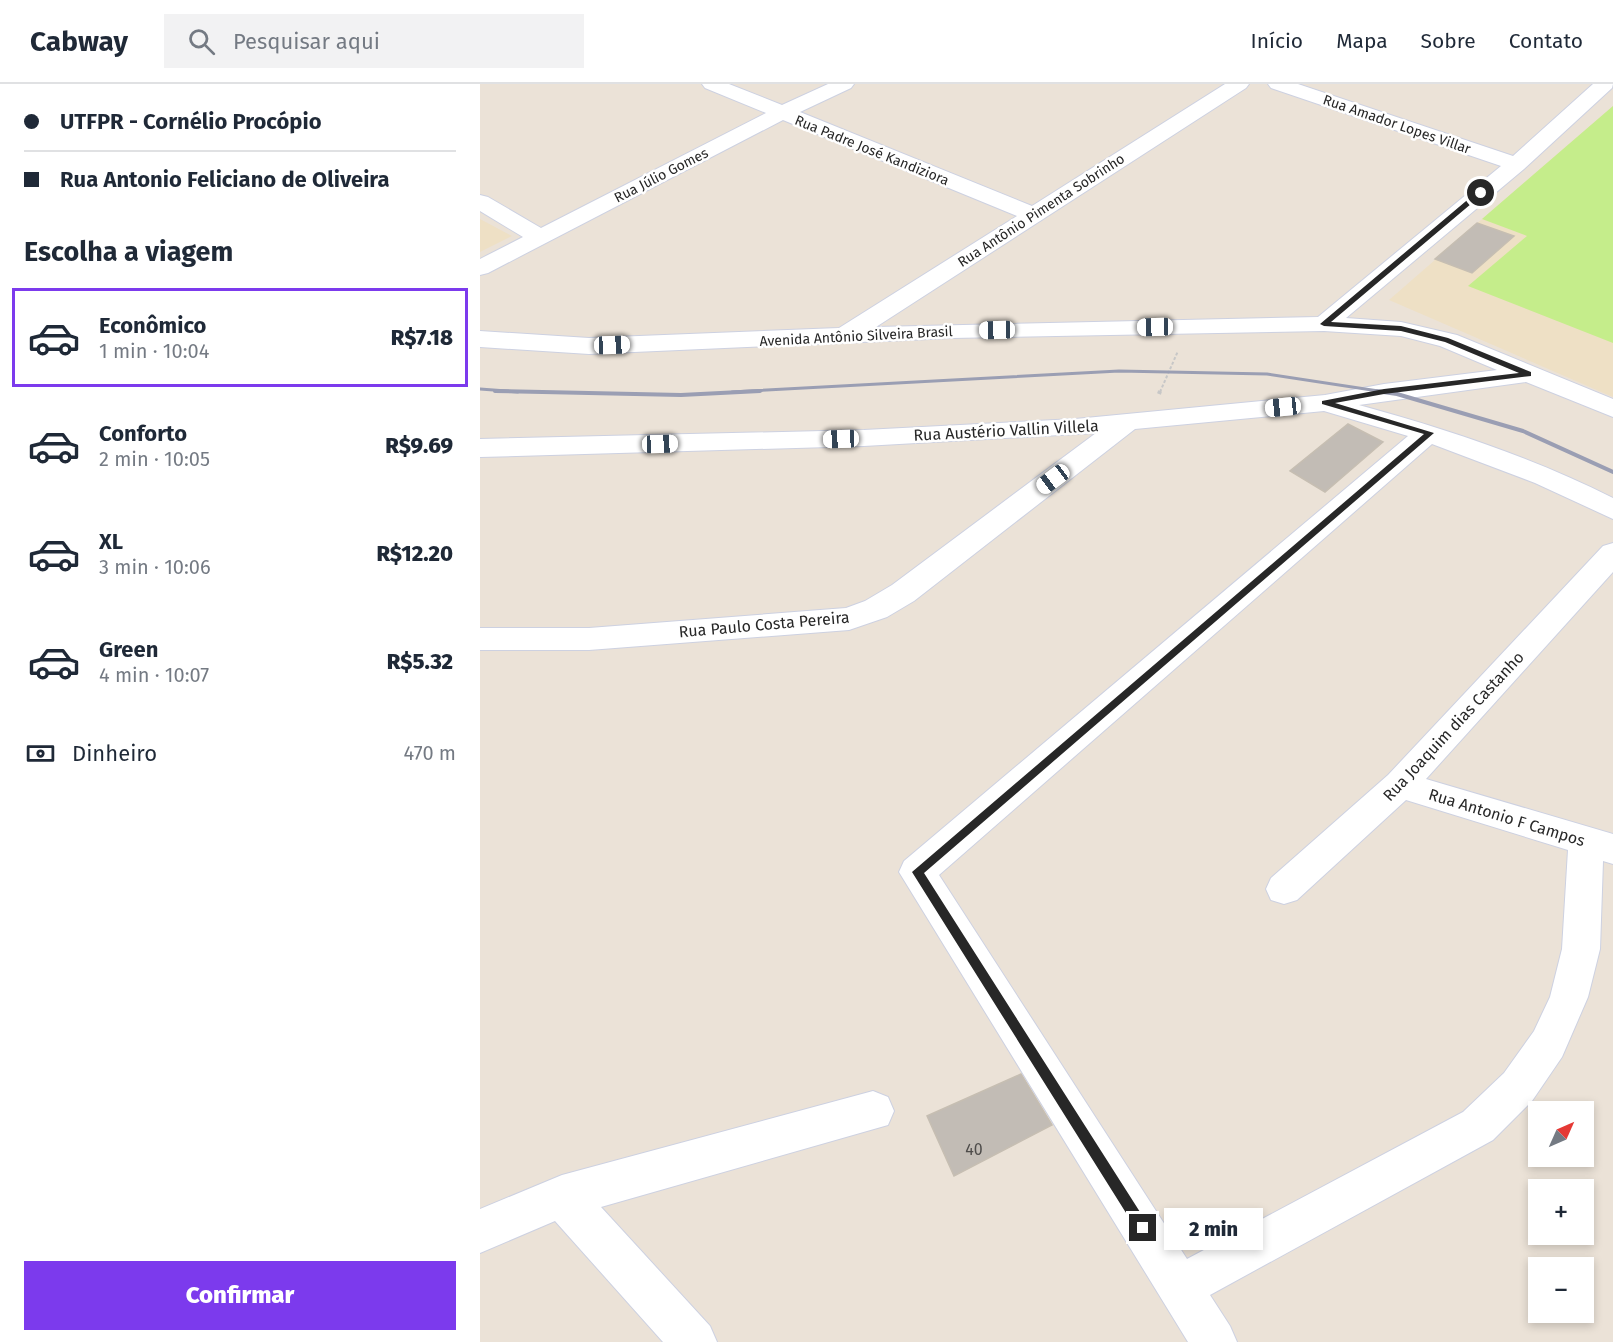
<!DOCTYPE html>
<html lang="pt">
<head>
<meta charset="utf-8">
<style>
	body { margin:0; font-family:"Fira Sans",sans-serif; background:#f2f2f3; color:#1f2937; height:100vh; display:flex; flex-direction:column; font-size:22px; white-space:nowrap }
	* { box-sizing:border-box; margin:0 }
	p { font-size:20px; color:#747a83 }
	.icon { flex:none; width:33px; height:33px; fill:none; stroke:currentColor; stroke-width:2; stroke-linecap:round; stroke-linejoin:round }
	.map { position:relative; flex:1; overflow:hidden }
	.side { display:flex; flex-direction:column; background:#fff; width:480px }
	.side>* { flex:none }
	.top-card { display:grid; align-content:center; height:132px; padding:0 24px; background:#fff }
	.needle { width:39px; rotate:45deg }
	.buttons { position:absolute; left:1048px; top:1017px; display:grid; gap:12px }
	.buttons a { display:grid; place-items:center; width:66px; height:66px; border-radius:0px; background:#fff; box-shadow:0 3px 9px #0003; font-size:30px }
	.end { position:absolute; width:27px; height:27px; margin:-14px; border:8px solid #272727; background:#fff; box-shadow:0 0 0 3px #fff }
	.from { border-radius:50% }
	.bubble { position:absolute; height:42px; border-radius:0px; background:#fff; box-shadow:0 3px 9px #0003; font-size:20px; font-weight:800; line-height:42px; text-align:center }
	.car { position:absolute; width:18px; height:36px; margin:-18px -9px; border-radius:8px; box-shadow:0 0 4px 2px #0007; background:linear-gradient(#fff 24%,#345 0 40%,#fff 0 76%,#345 0 86%,#fff 0) }
	.top-card b { display:flex; align-items:center; gap:21px; height:57px; font-size:22px }
	.top-card b+b { border-top:2px solid #e0e1e3 }
	.top-card i { width:15px; height:15px; background:#1f2937 }
	ul { padding:0; list-style:none }
	li { display:flex; align-items:center; gap:18px; height:99px; margin:0 12px 9px; padding:0 12px; border:3px solid transparent; border-radius:0px }
	li div { flex:1 }
	li b { display:block; font-size:22px }
	li em { font-style:normal; font-weight:800 }
	li.selected { border-color:#7c3aed }
	li>.icon { width:54px; height:54px; stroke-width:1.5 }
	h2 { padding:0 24px; font-size:27px; line-height:72px }
	.pay { display:flex; align-items:center; gap:15px; height:66px; padding:0 24px; font-size:22px }
	.pay p { margin-inline-start:auto }
	.button { display:flex; gap:12px; margin-top:auto; padding:12px 24px }
	.button a { flex:1; height:69px; border-radius:0px; background:#7c3aed; color:#fff; font-size:24px; font-weight:800; line-height:69px; text-align:center }
	header { display:flex; align-items:center; gap:36px; box-sizing:border-box; height:84px; padding:0 30px; background:#fff; border-bottom:2px solid #e0e1e3 }
	header strong { font-size:28px }
	nav { display:flex; gap:33px; margin-inline-start:auto; font-size:21px }
	.search { width:420px; height:54px; background:#f2f2f3; display:flex; align-items:center; gap:15px; box-sizing:border-box; padding:0 21px; border-radius:0px; color:#747a83; font-size:22px }
	main { display:flex; flex:1; min-height:0 }
	.map>svg:first-child { display:block }
</style>
</head>
<body>
<header>
<strong>Cabway</strong>
<div class="search"><svg class="icon" aria-label="search" viewBox="0 0 24 24"><circle cx="10" cy="10" r="6"/><path d="M15 15l6 6"/></svg>Pesquisar aqui</div>
<nav><a>Início</a><a>Mapa</a><a>Sobre</a><a>Contato</a></nav>
</header>
<main>
<section class="side">
<div class="top-card">
<b><i class="from"></i>UTFPR - Cornélio Procópio</b>
<b><i></i>Rua Antonio Feliciano de Oliveira</b>
</div>
<h2>Escolha a viagem</h2>
<ul>
<li class="selected"><svg class="icon" aria-label="car" viewBox="0 0 24 24"><path d="M5 17H2v-5l4-1 3-4h7l3 4 3 1v5h-3M9 17h6M6 11h13"/><circle cx="7" cy="17" r="2"/><circle cx="17" cy="17" r="2"/></svg><div><b>Econômico</b><p>1 min · 10:04</p></div><em>R$7.18</em></li>
<li><svg class="icon" aria-label="car" viewBox="0 0 24 24"><path d="M5 17H2v-5l4-1 3-4h7l3 4 3 1v5h-3M9 17h6M6 11h13"/><circle cx="7" cy="17" r="2"/><circle cx="17" cy="17" r="2"/></svg><div><b>Conforto</b><p>2 min · 10:05</p></div><em>R$9.69</em></li>
<li><svg class="icon" aria-label="car" viewBox="0 0 24 24"><path d="M5 17H2v-5l4-1 3-4h7l3 4 3 1v5h-3M9 17h6M6 11h13"/><circle cx="7" cy="17" r="2"/><circle cx="17" cy="17" r="2"/></svg><div><b>XL</b><p>3 min · 10:06</p></div><em>R$12.20</em></li>
<li><svg class="icon" aria-label="car" viewBox="0 0 24 24"><path d="M5 17H2v-5l4-1 3-4h7l3 4 3 1v5h-3M9 17h6M6 11h13"/><circle cx="7" cy="17" r="2"/><circle cx="17" cy="17" r="2"/></svg><div><b>Green</b><p>4 min · 10:07</p></div><em>R$5.32</em></li>
</ul>
<div class="pay"><svg class="icon" aria-label="cash" viewBox="0 0 24 24"><path d="M3 7h18v10H3z"/><circle cx="12" cy="12" r="2"/></svg>Dinheiro<p>470 m</p></div>
<div class="button"><a>Confirmar</a></div>
</section>
<div class="map">
<svg width="1133" height="1258" viewBox="0 0 1133 1258">
	<rect width="100%" height="100%" fill="#ebe2d7"/>
	<!-- education -->
	<g fill="#eee0c5">
		<polygon points="1133,22 1133,313 909,216 1002,135"/>
		<polygon points="0,135 32,152 0,168"/>
	</g>
	<!-- pitch -->
	<polygon fill="#c5ed8b" points="1133,22 1133,259 988,202 1047,152 1002,135"/>
	<!-- building -->
	<g fill="#c2bcb5" stroke="#c6beb2" stroke-width="1.5">
		<polygon points="997,139 1034,152 992,189 955,175"/>
		<polygon points="868,340 903,358 845,408 810,387"/>
		<polygon points="541,990 572,1041 474,1092 447,1032"/>
	</g>
	<g fill="none" stroke-linecap="round" stroke-linejoin="round">
		<defs>
			<g id="street">
				<path d="M222,0H249L302,21L348,0H374L371,4L320,28L552,122L745,0H769L766,4L396,243L838,233L1021,82L791,4L788,0H818L1033,72L1113,0H1133L1132,4L1044,85L866,234L921,238L977,251L1133,315V333L1046,298L879,321C966,345 1052,373 1133,414V435L1055,399L952,360L459,791L707,1175L983,1028L1024,989L1054,947L1070,913L1082,865L1088,766L926,716L817,816L804,820L791,816L786,805L791,794L908,691L1123,462L1133,459V488L946,695L1133,750V780L1123,777L1120,865L1108,913L1082,973L1052,1017L1013,1056L730,1211L750,1242L757,1258H708L419,788L424,777L928,352L844,327L655,345L434,517L407,533L369,546L109,566H0V544H109L366,524L385,517L412,501L616,349L384,362L0,373V355L384,346L595,335L845,311L904,300L1017,286L960,262L921,252L844,247L472,254L109,270L0,263V247L109,254L359,244L537,132L303,36L8,189L0,191V175L43,153L0,127V111L8,113L61,144L286,29L225,4Z"/>
				<polygon points="393,1007 408,1013 414,1027 408,1041 121,1123 230,1242 237,1258 183,1258 75,1137 0,1169 0,1125 82,1091"/>
			</g>
		</defs>
		<!-- street casing -->
		<use href="#street" stroke="#cdd1e1" stroke-width="2"/>
		<!-- path-far1 -->
		<polyline stroke="#c7c7c7" stroke-width="2" stroke-dasharray="3 2" stroke-linecap="butt" points="680,308 698,267"/>
		<!-- path -->
		<polyline stroke="#c7c7c7" stroke-width="4" stroke-dasharray="4 3" stroke-linecap="butt" points="679,310 680,307"/>
		<!-- street -->
		<use href="#street" fill="#fff" fill-rule="evenodd"/>
		<!-- rail-far1 -->
		<g stroke="#9a9eb3" stroke-width="3">
			<polyline points="0,305 38,308"/>
			<polyline points="252,308 639,287 787,290 905,308"/>
		</g>
		<!-- rail -->
		<g stroke="#9a9eb3" stroke-width="4">
			<polyline points="15,307 201,311 280,307"/>
			<polyline points="896,307 917,310 1043,347 1133,388"/>
		</g>
	</g>
	<!-- route -->
	<polygon fill="#272727" points="998,107 1004,109 851,238 921,242 968,254 1051,288 1051,292 904,310 855,319 954,349 444,789 667,1139 669,1144 667,1148 663,1150 658,1148 432,788 944,350 842,320 842,317 904,305 1039,289 965,258 921,247 844,242 840,240"/>
	<g text-anchor="middle" stroke-width="5" stroke-linejoin="round" paint-order="stroke">
		<!-- far-street labels -->
		<g font-size="14" fill="#272727" stroke="#fff">
			<text transform="translate(917 40) rotate(19)" y="5">Rua Amador Lopes Villar</text>
			<text transform="translate(392 66) rotate(22)" y="5">Rua Padre José Kandiziora</text>
			<text transform="translate(181 91) rotate(-27)" y="5">Rua Júlio Gomes</text>
			<text transform="translate(561 126) rotate(-33)" y="5">Rua Antônio Pimenta Sobrinho</text>
			<text transform="translate(376 252) rotate(-3)" y="5">Avenida Antônio Silveira Brasil</text>
		</g>
		<!-- street labels -->
		<g font-size="16" fill="#272727" stroke="#fff">
			<text transform="translate(526 346) rotate(-3)" y="6">Rua Austério Vallin Villela</text>
			<text transform="translate(284 540) rotate(-5)" y="6">Rua Paulo Costa Pereira</text>
			<text transform="translate(973 642) rotate(-47)" y="6">Rua Joaquim dias Castanho</text>
			<text transform="translate(1027 733) rotate(17)" y="6">Rua Antonio F Campos</text>
		</g>
		<!-- near-number labels -->
		<g font-size="16" fill="#4e4c4a">
			<text x="494" y="1071">40</text>
		</g>
	</g>
</svg>
<div class="buttons">
<a><svg class="needle" viewBox="-14 -14 28 28"><path d="M0-13l5 13h-10z" fill="#e53935"/><path d="M0 13l5-13h-10z" fill="#747a83"/></svg></a>
<a>+</a>
<a>−</a>
</div>
<i class="end from" style="left:1001px;top:109px"></i>
<i class="end" style="left:663px;top:1144px"></i>
<div class="bubble" style="left:684px;top:1124px;width:99px">2 min</div>
<i class="car" style="left:675px;top:243px;rotate:269deg"></i>
<i class="car" style="left:517px;top:246px;rotate:269deg"></i>
<i class="car" style="left:132px;top:261px;rotate:88deg"></i>
<i class="car" style="left:803px;top:323px;rotate:264deg"></i>
<i class="car" style="left:361px;top:355px;rotate:268deg"></i>
<i class="car" style="left:180px;top:360px;rotate:88deg"></i>
<i class="car" style="left:573px;top:395px;rotate:233deg"></i>
</div>
</main>
</body>
</html>
